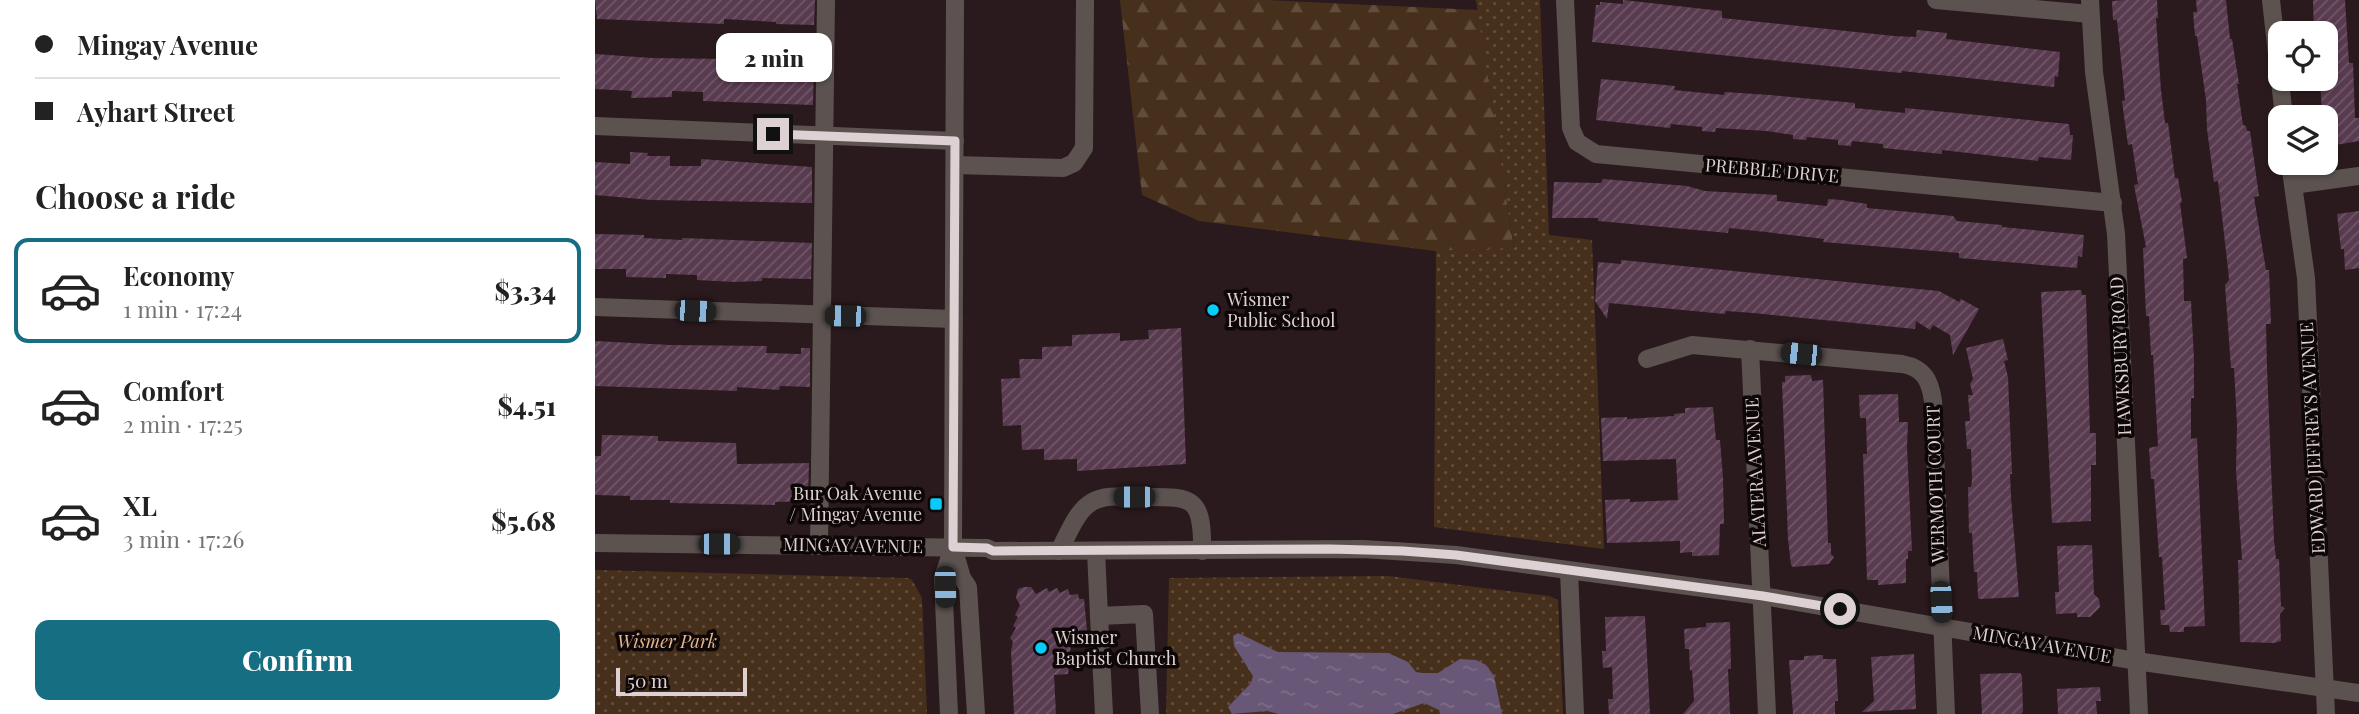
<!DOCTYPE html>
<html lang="en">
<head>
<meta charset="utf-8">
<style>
	body { margin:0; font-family:"Playfair Display",serif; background:#f6f6f6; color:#222; height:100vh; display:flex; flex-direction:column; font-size:26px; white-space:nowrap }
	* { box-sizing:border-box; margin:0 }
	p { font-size:23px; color:#767676 }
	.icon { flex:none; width:38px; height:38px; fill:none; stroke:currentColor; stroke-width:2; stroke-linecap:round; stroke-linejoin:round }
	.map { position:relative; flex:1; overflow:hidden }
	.details { display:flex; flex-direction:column; background:#fff; width:595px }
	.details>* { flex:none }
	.hud { display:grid; align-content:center; height:154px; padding:0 35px; background:#fff }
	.fabs { position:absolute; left:1673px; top:21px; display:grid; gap:14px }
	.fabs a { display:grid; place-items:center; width:70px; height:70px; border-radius:14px; background:#fff; box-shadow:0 2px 5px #0004; font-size:35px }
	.scale { position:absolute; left:21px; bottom:18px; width:131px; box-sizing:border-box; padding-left:7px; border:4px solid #ded1d3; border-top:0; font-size:19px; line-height:24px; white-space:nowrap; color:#ded1d3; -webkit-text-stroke:5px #0e0708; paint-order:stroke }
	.end { position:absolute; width:32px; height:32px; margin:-16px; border:9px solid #ded1d3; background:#111; box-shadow:0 0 0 4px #111 }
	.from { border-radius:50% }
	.bubble { position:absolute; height:49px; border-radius:14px; background:#fff; box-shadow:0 2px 5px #0004; font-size:23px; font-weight:800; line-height:49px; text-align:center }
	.car { position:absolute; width:21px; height:42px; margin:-21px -10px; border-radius:9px; box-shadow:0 0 5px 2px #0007; background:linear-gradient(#222 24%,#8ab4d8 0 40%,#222 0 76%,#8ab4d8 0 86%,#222 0) }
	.hud b { display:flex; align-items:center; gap:24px; height:66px; font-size:26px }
	.hud b+b { border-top:2px solid #e0e0e0 }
	.hud i { width:18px; height:18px; background:#222 }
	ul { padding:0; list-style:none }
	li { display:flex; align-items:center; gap:21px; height:105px; margin:0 14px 10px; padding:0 21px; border:4px solid transparent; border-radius:14px }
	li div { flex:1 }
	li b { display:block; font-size:26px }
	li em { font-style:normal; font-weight:800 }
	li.on { border-color:#166e83 }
	li>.icon { width:63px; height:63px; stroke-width:1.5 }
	h2 { padding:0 35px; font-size:32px; line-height:84px }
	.primary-button { display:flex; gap:14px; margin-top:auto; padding:14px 35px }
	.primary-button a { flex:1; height:80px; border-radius:14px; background:#166e83; color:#fff; font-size:28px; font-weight:800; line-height:80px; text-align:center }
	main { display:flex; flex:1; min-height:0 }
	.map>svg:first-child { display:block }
</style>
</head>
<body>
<main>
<section class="details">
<div class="hud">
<b><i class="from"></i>Mingay Avenue</b>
<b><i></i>Ayhart Street</b>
</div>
<h2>Choose a ride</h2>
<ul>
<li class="on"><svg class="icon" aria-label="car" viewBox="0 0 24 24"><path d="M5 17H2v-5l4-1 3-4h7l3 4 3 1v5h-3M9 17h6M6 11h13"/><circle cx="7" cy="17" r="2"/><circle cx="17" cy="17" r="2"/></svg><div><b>Economy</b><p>1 min · 17:24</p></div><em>$3.34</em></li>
<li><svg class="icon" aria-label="car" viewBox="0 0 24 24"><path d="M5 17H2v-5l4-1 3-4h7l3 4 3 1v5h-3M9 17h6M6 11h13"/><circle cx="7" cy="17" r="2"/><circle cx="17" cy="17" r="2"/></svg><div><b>Comfort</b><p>2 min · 17:25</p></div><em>$4.51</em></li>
<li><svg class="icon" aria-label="car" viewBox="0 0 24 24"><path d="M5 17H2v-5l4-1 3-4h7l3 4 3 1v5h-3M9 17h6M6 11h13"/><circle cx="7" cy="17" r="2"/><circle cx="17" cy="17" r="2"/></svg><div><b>XL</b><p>3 min · 17:26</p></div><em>$5.68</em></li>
</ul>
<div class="primary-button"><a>Confirm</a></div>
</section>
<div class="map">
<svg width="1764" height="714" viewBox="0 0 1764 714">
	<defs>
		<pattern id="forest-firs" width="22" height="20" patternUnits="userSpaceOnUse" patternTransform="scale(1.75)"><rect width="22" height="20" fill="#47301b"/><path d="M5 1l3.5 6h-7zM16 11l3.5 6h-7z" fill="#614d3b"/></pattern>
		<pattern id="park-dots" width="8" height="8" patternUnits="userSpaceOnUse" patternTransform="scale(1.75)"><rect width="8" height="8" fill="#47301b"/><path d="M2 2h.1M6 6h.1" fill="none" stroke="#614d3b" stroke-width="1.8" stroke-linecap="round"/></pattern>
		<pattern id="water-ripples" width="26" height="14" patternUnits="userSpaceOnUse" patternTransform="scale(1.75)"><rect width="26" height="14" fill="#685776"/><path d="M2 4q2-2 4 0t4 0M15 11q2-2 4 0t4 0" fill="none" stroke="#7d6e89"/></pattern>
		<pattern id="building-hatch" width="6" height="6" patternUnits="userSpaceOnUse" patternTransform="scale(1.75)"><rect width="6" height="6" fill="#593b50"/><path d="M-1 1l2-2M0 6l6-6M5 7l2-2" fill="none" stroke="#705668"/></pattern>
	</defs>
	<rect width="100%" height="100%" fill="#2b1a1d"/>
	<!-- forest -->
	<polygon fill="url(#forest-firs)" points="525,0 672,0 883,10 919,249 840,251 604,221 547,195"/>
	<!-- park -->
	<g fill="url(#park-dots)">
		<polygon points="881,0 945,0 954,235 997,240 1009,549 839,527 841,251 919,248"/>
		<polygon points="0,570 313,578 317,580 327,598 332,714 0,714"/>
		<polygon points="793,576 954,596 963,600 968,714 571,714 574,578"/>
	</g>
	<!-- water -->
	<polygon fill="url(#water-ripples)" points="643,633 683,652 793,653 813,662 821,672 827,673 843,673 865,659 881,660 891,665 899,676 907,714 845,714 844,710 829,703 798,714 684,714 672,711 637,714 633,707 656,683 658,676 639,646 638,636"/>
	<!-- building -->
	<g fill="url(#building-hatch)">
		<polygon points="0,0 220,0 219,25 181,24 181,22 129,19 129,24 2,19"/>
		<polygon points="1028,0 1127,11 1127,18 1299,36 1321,37 1322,30 1352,33 1351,39 1465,52 1463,77 1460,76 1459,87 1307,71 1307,73 1263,69 997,42 1001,5 1005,5 1005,2 1028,4"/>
		<polygon points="1530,0 1562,0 1563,18 1561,18 1566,90 1570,123 1573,123 1580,178 1583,178 1587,202 1585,203 1592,258 1588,259 1589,301 1596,301 1599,359 1599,398 1596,398 1596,439 1602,438 1610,626 1589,627 1589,632 1575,632 1574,625 1566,625 1565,610 1570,610 1567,557 1564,557 1559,479 1556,479 1554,448 1563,446 1558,355 1556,355 1554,316 1551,316 1548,248 1551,247 1539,185 1543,184 1537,144 1533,145 1527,101 1530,100 1522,20 1518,20 1517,1"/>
		<polygon points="1601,0 1631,0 1635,39 1637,39 1644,84 1642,84 1648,125 1651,126 1652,131 1655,131 1664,196 1659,197 1671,270 1674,270 1676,324 1671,324 1672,367 1679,540 1681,559 1684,559 1686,606 1690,608 1685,614 1686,641 1679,643 1645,642 1643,560 1647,560 1641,470 1642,424 1639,368 1636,368 1630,285 1634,280 1633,269 1623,181 1619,182 1612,129 1611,100 1602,36 1600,36 1598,12 1602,12"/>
		<polygon points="1718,0 1750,0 1754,63 1758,63 1760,118 1764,118 1764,141 1734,146 1731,111 1727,111 1725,79 1731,79 1731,32 1719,33"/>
		<polygon points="0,54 57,58 127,59 127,61 179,64 179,62 219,63 218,105 108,101 108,92 77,91 77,97 36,98 37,91 0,89"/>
		<polygon points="1006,79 1080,86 1079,90 1129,95 1130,92 1175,95 1260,103 1260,108 1310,113 1310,108 1474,124 1475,135 1478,135 1476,160 1444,157 1443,161 1347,150 1347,154 1288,148 1288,144 1257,141 1256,146 1243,145 1243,140 1212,137 1211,140 1198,139 1198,135 1172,131 1121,128 1120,132 1107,131 1107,127 1076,124 1075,128 1001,120"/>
		<polygon points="35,152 53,153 52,156 75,156 75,166 106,166 106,159 217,167 217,203 56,200 0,195 0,162 35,164"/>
		<polygon points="1008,179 1092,186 1110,191 1182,195 1182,201 1232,206 1233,199 1246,200 1272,204 1272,208 1358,216 1362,221 1407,225 1407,227 1489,235 1487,257 1483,256 1482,268 1364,258 1364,253 1228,242 1229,239 1171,232 1134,228 1133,233 1003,221 1003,218 957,218 959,182 1006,183"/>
		<polygon points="1764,211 1764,268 1750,270 1749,249 1746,249 1742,214"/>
		<polygon points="0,234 49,235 49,238 87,240 88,238 217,243 216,279 167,278 167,281 139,282 102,280 102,275 71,274 71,278 31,277 31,269 0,269"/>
		<polygon points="1026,260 1344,291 1364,302 1366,299 1384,309 1358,355 1355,335 1338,325 1335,330 1321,321 1320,329 1158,313 1131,311 1130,314 1014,303 1012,319 1000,301 1003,262 1026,264"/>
		<polygon points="1486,290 1487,295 1491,295 1495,433 1501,433 1501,465 1496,465 1496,521 1457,523 1446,292"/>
		<polygon points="586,328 591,464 482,471 482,459 449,460 449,449 427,450 426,425 408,426 406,379 425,378 424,359 447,359 447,347 477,346 477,335 525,333 525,341 554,339 553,330"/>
		<polygon points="1408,339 1413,360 1409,361 1413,377 1417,474 1415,474 1416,497 1424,597 1385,599 1383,598 1382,572 1379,572 1377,533 1374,533 1373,487 1376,487 1377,480 1376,449 1372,449 1370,421 1375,421 1373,395 1378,395 1375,384 1378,379 1371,348"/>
		<polygon points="0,341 75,345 172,346 171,353 206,354 206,348 215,348 215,387 185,386 184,390 142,387 142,391 0,386"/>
		<polygon points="1216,375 1217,381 1228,380 1233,543 1236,543 1236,554 1239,557 1234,564 1198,567 1196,565 1193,539 1187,382 1190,382 1190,376"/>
		<polygon points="1303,394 1304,422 1313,422 1312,447 1317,551 1313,551 1313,559 1311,559 1311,583 1283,585 1283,580 1272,580 1268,454 1272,454 1271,418 1265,418 1264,395"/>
		<polygon points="1118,407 1121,440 1125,440 1128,478 1129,524 1125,524 1124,555 1097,556 1097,552 1085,553 1085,541 1012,543 1010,500 1035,499 1035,502 1083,500 1081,459 1008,461 1006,418 1032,417 1032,419 1079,416 1079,414 1090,413 1090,408"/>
		<polygon points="7,435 63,436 63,441 141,443 142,464 214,463 213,501 180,502 180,505 75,503 75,500 35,500 35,496 0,495 0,456 6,456"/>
		<polygon points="1497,545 1499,594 1504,599 1505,607 1495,617 1482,617 1482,613 1461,614 1460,592 1464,592 1462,546"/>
		<polygon points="429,587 436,587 441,594 452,588 454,592 462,588 465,593 473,589 475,595 483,594 484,599 489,599 492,630 476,644 473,674 459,675 461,714 419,714 416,651 418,642 415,638 421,628 418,626 423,617 420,615 425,605 421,598 423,589"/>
		<polygon points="1050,616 1055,714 1014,714 1013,699 1018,699 1017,667 1008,668 1007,651 1011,651 1010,617"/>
		<polygon points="1135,622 1136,669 1133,669 1135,714 1088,714 1099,701 1097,670 1095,671 1094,649 1090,649 1089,629 1111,627 1111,623"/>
		<polygon points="1319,654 1321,709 1267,712 1279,701 1276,657"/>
		<polygon points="1228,655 1228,659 1241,659 1243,701 1240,701 1240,714 1198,714 1194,660 1209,660 1209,656"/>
		<polygon points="1418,673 1425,673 1427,676 1428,712 1426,714 1387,714 1385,674"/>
		<polygon points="1505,687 1506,701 1501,701 1502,714 1463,714 1462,689"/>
	</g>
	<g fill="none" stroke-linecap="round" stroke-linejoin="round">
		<!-- minor -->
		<g stroke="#5c5350" stroke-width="18">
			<polyline points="360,0 358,547 367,578 373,587 381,714"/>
			<polyline points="970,0 976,128 982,142 1001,154 1518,203"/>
			<polyline points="1341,0 1495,14"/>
			<polyline points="1495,0 1499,72 1521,234 1544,714"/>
			<polyline points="1676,0 1689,117"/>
			<polyline points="0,126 360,141"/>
			<polyline points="1695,163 1711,278 1731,714"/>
			<polyline points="360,165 468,168 479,163 489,148 490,0"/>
			<polyline points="1698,185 1764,176"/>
			<polyline points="0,307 359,319"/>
			<polyline points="1155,349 1172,714"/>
			<path d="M1052,359L1097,345L1307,364C1329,368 1335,380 1338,401L1351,714"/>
			<polyline points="0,543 392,548 398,551 768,549 861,555 1168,596 1541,661 1764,693"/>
			<polyline points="224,545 231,0"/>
			<path d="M464,551C473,535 481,511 497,502C511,494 530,497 545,497C596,497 608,494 607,551"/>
			<polyline points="501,551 504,616 549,614 555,714"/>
			<polyline points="974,571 980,714"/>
			<polyline points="504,616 509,714"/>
			<polyline points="354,714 348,578 358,547"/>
		</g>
	</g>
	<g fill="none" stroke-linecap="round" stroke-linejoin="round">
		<!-- route -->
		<polyline stroke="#ded1d3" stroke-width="9" points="178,134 360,141 358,547 392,548 398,551 735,549 808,551 861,555 1168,596 1245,609"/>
	</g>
	<!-- markers -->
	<g fill="#07cbf9" stroke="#0e0708" stroke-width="2.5">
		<circle cx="618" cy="310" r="7"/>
		<rect x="334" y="497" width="14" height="14" rx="3.5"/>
		<circle cx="446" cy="648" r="7"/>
	</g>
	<g text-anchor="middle" stroke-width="7" stroke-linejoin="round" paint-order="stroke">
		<!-- street labels -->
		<g font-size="18" fill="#ded1d3" stroke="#0e0708">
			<text transform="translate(1177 171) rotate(5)" y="6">PREBBLE DRIVE</text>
			<text transform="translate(1526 356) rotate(-93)" y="6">HAWKSBURY ROAD</text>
			<text transform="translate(1718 438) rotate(-93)" y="6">EDWARD JEFFREYS AVENUE</text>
			<text transform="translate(1161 472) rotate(-93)" y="6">ALATERA AVENUE</text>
			<text transform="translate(1341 484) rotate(-92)" y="6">WERMOTH COURT</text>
			<text transform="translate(258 546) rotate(1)" y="6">MINGAY AVENUE</text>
			<text transform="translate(1447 645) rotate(10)" y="6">MINGAY AVENUE</text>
		</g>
		<!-- poi labels -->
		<g font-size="18" fill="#ded1d3" stroke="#0e0708" text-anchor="start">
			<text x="632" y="306">Wismer<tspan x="632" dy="21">Public School</tspan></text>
			<text x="327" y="500" text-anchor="end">Bur Oak Avenue<tspan x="327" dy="21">/ Mingay Avenue</tspan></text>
			<text x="460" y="644">Wismer<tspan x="460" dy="21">Baptist Church</tspan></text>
		</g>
		<!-- park labels -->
		<g font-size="18" font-style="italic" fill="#e7b689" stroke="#0e0708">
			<text x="72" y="648">Wismer Park</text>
		</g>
	</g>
</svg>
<div class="fabs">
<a><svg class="icon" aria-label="locate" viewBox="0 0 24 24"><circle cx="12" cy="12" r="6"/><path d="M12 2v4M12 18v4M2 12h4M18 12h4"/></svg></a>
<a><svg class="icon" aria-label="layers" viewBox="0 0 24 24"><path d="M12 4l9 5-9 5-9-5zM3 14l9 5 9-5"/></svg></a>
</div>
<div class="scale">50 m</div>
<i class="end from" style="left:1245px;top:609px"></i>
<i class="end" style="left:178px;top:134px"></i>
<div class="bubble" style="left:121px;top:33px;width:116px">2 min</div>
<i class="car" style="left:100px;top:311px;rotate:92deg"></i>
<i class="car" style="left:250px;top:316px;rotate:271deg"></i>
<i class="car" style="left:1206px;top:354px;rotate:276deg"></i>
<i class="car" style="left:539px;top:497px;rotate:270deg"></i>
<i class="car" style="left:124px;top:544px;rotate:90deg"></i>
<i class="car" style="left:350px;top:587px;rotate:179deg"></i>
<i class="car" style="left:1346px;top:602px;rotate:177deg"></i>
</div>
</main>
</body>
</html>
